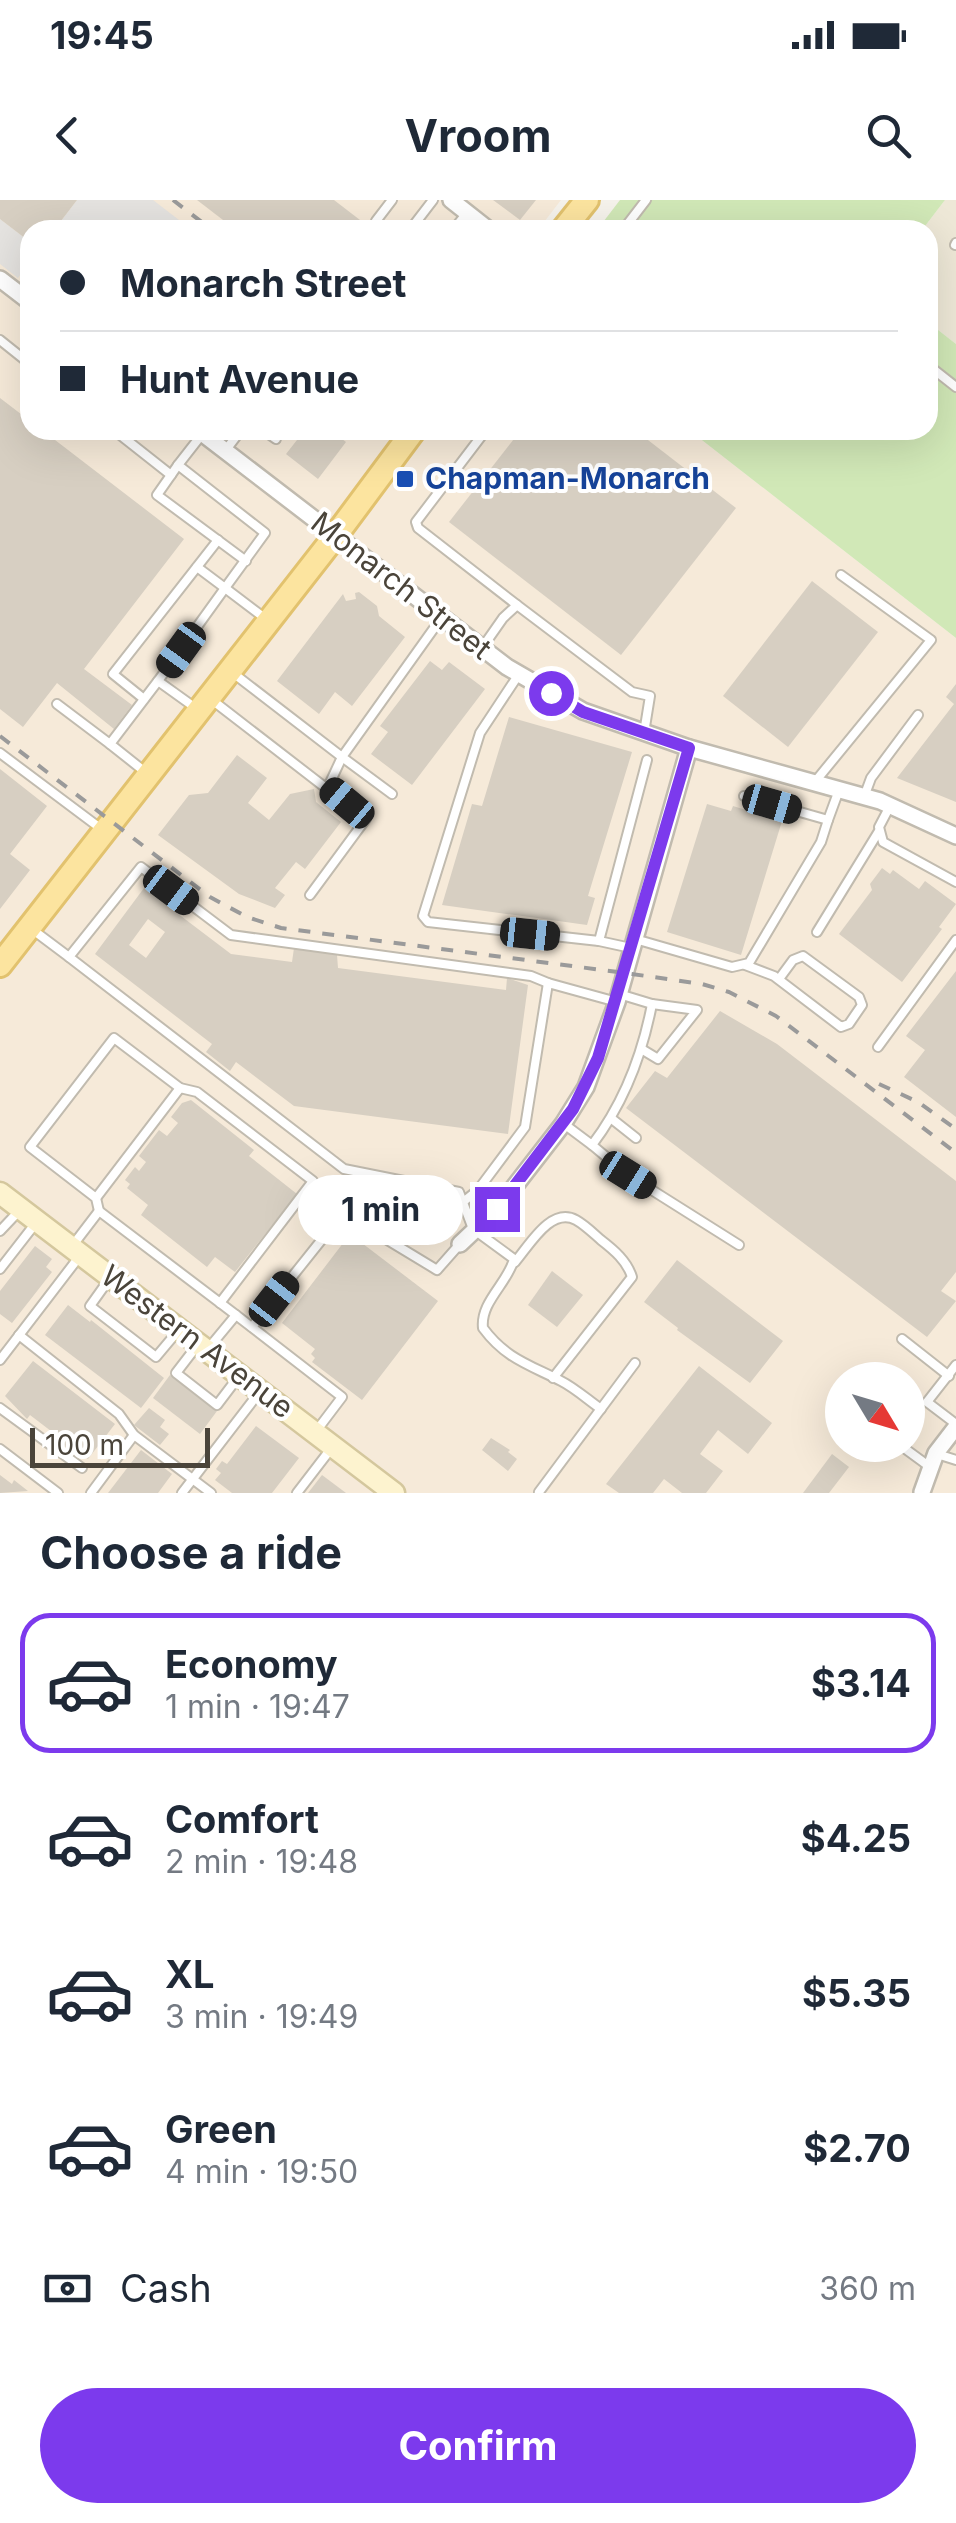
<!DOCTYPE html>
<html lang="en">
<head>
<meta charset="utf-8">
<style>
	body { margin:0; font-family:Inter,sans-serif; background:#f6f6f7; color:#1f2937; height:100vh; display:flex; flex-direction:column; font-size:38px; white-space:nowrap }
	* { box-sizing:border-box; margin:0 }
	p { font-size:32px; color:#747a83 }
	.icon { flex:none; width:55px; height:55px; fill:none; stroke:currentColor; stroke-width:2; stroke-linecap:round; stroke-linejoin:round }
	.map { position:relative; height:1293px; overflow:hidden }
	.sheet { display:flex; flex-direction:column; background:#fff; flex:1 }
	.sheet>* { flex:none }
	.top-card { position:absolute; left:20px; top:20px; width:918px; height:220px; border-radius:30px; box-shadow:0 10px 40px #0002; display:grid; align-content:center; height:220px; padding:0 40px; background:#fff }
	.needle { width:65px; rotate:128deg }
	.fabs { position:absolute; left:825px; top:1162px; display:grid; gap:20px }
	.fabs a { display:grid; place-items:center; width:100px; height:100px; border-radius:50%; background:#fff; box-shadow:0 10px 40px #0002; font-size:50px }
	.scale { position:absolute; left:30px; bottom:25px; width:180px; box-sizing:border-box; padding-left:10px; border:5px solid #4a443a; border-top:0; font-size:28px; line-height:35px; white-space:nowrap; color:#4a443a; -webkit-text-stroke:8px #fff; paint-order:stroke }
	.end { position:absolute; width:45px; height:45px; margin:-22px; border:12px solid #7c3aed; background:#fff; box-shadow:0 0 0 5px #fff }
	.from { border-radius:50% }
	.bubble { position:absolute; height:70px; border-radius:35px; background:#fff; box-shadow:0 10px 40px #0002; font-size:32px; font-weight:700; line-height:70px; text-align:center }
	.car { position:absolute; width:30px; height:60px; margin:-30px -15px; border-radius:12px; box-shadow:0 0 8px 2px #0007; background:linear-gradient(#222 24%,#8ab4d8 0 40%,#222 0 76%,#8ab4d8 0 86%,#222 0) }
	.top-card b { display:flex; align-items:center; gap:35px; height:95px; font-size:38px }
	.top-card b+b { border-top:2px solid #e0e1e3 }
	.top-card i { width:25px; height:25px; background:#1f2937 }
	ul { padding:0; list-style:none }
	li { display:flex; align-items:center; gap:30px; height:140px; margin:0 20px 15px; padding:0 20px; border:5px solid transparent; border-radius:30px }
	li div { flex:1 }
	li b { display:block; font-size:38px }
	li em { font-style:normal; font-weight:700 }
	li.selected { border-color:#7c3aed }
	li>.icon { width:90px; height:90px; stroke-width:1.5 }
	h2 { padding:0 40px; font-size:45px; line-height:120px }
	.pay { display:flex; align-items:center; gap:25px; height:110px; padding:0 40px; font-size:38px }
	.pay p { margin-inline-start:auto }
	.cta { display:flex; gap:20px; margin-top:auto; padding:20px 40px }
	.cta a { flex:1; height:115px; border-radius:60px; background:#7c3aed; color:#fff; font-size:40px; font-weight:700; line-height:115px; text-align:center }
	.status { display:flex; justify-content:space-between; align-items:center; height:70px; padding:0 50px; background:#fff; direction:ltr }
	.status svg { height:28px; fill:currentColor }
	header { display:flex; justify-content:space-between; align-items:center; height:130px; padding:0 40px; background:#fff; font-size:45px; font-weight:700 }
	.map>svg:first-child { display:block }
</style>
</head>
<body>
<div class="status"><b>19:45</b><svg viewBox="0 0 49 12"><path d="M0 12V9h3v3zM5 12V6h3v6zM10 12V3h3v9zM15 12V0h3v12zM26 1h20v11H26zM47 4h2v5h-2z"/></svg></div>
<header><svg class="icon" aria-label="back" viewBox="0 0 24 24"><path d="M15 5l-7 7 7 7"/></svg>Vroom<svg class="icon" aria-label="search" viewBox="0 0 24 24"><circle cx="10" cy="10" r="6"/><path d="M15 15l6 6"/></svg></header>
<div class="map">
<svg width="956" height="1293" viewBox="0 0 956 1293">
	<rect width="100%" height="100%" fill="#f6f3ec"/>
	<!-- commercial -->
	<path fill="#f6ead9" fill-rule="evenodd" d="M0,0H561L538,30H30V230H689L956,438V1293H0ZM842,1180H908V1245H842Z"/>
	<!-- education -->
	<polygon fill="#eee8d7" points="945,0 956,0 956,144 928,122 928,30 922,30"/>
	<!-- green -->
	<g fill="#d1e8b7">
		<polygon points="620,0 945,0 922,30 597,30"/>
		<polygon points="928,122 956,144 956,438 689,230 928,230"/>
	</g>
	<!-- parking -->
	<g fill="#e5e3e0">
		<polygon points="77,0 153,0 192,30 54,30"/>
		<polygon points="0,19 30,42 30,69 26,67 18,78 0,64"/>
	</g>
	<!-- building -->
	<g fill="#d7cfc2" fill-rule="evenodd">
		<polygon points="0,0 77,0 54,30 30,30 30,42 0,19"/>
		<polygon points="197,0 334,0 373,30 236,30"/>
		<polygon points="493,0 536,0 520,20"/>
		<polygon points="0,198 30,221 30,230 42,230 184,339 84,469 132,505 114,529 57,483 23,527 0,509"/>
		<polygon points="284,230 330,230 346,242 318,279 286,254 297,240"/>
		<polygon points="521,230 635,230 736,308 621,455 449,322"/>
		<polygon points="812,381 878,432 788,547 723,496"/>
		<polygon points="359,392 377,406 379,416 405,437 352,506 335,492 319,514 277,481 343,394 346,401 356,399 355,393"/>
		<polygon points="430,461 442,470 449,462 485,489 412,585 371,554 388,532 380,526"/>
		<polygon points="956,484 956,602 897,578 954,504 946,497"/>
		<polygon points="509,517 632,552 588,696 595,698 587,725 442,705 472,604 482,606"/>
		<polygon points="237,555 267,578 248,603 269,620 290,594 314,589 316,602 341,622 305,669 296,662 275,688 285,695 275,708 239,694 158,635 189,595 208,593"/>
		<polygon points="0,569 47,606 10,654 30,670 0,709"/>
		<polygon points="707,604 731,611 733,606 782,621 741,755 667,732"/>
		<polygon points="882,668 890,674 893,670 919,689 925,681 956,704 939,727 942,729 902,782 839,734 872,690 870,684"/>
		<path d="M144,688L231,754L292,762L294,748L337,755L338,768L506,790L507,778L528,785L508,934L294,906L236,862L230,871L206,852L212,844L95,754ZM148,719L165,732L146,758L129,745Z"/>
		<polygon points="956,771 956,917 904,877 925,850 906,836"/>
		<polygon points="720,811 777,844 956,981 956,1072 941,1091 956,1101 927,1137 626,908 655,871 667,878"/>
		<polygon points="191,900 254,950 249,956 297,994 235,1072 215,1057 207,1067 141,1015 148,1005 127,988 130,984 125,980 135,967 139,971 146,962 139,956 159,930 167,936 178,923 171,917 182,903"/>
		<polygon points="350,1034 438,1101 362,1200 312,1162 315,1158 311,1154 315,1149 282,1123"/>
		<polygon points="35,1046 52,1059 46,1067 52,1072 12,1123 0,1114 0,1091"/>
		<polygon points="677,1060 783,1141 750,1183 677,1130 678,1128 644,1102"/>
		<polygon points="552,1071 583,1095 557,1127 528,1105"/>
		<polygon points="68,1105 90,1122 91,1120 164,1178 141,1208 45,1135"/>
		<polygon points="33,1161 115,1224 88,1259 77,1251 74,1254 61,1244 64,1241 30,1215 27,1219 5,1196"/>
		<polygon points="699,1166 772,1223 748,1254 718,1230 700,1254 723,1271 706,1293 682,1293 664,1279 653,1293 619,1293 606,1284"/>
		<polygon points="170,1175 217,1211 200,1234 153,1198"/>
		<polygon points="149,1208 165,1220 160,1227 169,1234 160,1245 134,1225"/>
		<polygon points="256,1226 299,1258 272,1293 232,1293 215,1280 221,1273 216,1269 222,1261 227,1264"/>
		<polygon points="491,1238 510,1250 508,1252 517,1259 508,1271 482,1250"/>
		<polygon points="141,1250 172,1274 158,1293 108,1293"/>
		<polygon points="832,1254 849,1267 829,1293 803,1293"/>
		<polygon points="0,1275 12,1284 14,1280 28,1291 0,1293"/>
		<polygon points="322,1275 346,1293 308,1293"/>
	</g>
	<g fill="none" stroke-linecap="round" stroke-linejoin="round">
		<defs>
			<g id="lane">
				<polyline points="376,21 392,0"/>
				<polyline points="410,30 433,0"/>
				<polyline points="453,30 467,13"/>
				<polyline points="623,30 646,0"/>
				<polyline points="955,45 956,43"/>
				<polyline points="0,140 30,164"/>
				<polyline points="928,165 956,187"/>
				<polyline points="114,230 171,275"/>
				<polyline points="263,230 276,239"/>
				<polyline points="486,230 416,322 418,328 517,405"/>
				<polyline points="225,251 241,230"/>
				<polyline points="178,265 157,295 246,361"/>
				<polyline points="197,367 225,388 265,333 178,265 203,233"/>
				<polyline points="482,448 503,418 517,405 632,492 650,496 644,533"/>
				<polyline points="233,473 342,557 328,587"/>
				<polyline points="519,474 480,533 423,716 428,722 599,741 631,748"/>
				<polyline points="158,481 225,388 266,419"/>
				<polyline points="144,499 113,474 218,340"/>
				<polyline points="212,500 366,619 310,695"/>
				<polyline points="57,504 110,544"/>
				<polyline points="0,553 100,628"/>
				<polyline points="144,571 110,544 158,481 197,509"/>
				<polyline points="814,583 931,440 841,375"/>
				<polyline points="392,594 342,557 442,417"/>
				<polyline points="744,596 828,620 839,590"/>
				<polyline points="864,597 871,578 918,515"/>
				<polyline points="890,606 879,627 883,642 956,682"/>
				<polyline points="33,730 69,757"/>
				<polyline points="817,732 879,631"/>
				<polyline points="635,739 732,767 749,763 821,642 828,620"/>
				<polyline points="599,741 647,560"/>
				<polyline points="745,765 774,776 841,827 849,824 862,805 859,797 803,756 793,760 779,779"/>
				<path d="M548,783L531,776L231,735L141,667L69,757L344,969L459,992L473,1029L514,1059C508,1083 480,1102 483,1128C506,1159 530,1165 561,1181C575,1188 588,1200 601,1209"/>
				<polyline points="878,847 956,740"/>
				<polyline points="643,850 658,859 697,810 652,804"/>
				<polyline points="612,919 636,938"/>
				<path d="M564,924L592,945C624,903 642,856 652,804L619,794"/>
				<polyline points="592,945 628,975 739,1045"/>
				<polyline points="96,998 180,888"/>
				<polyline points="463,1002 478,990 525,927 548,783 617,802"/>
				<polyline points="99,1011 96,998 30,947 114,838 180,888 197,892 313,981 220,1103"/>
				<polyline points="0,1031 18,1012"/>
				<polyline points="73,1045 99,1011 236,1115 207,1150"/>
				<path d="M515,1062C529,1046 551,1006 576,1020C585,1025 593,1033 601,1040C614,1050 627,1061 632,1077L553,1178"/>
				<polyline points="0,1069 35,1024"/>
				<polyline points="110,1078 90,1106 156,1157 177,1132"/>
				<polyline points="236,1115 342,1197 317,1230"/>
				<polyline points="252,1127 343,1013 437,1070 459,1045"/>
				<polyline points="19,1135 119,1214 134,1235 211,1293"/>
				<polyline points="902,1139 949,1176"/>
				<polyline points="196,1147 176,1173 217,1205 239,1176"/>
				<polyline points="0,1160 79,1057"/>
				<polyline points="956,1165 927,1202 956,1224"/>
				<polyline points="0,1208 82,1268"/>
				<polyline points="900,1245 930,1267"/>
				<polyline points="0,1249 58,1293"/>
				<polyline points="937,1254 956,1260"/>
				<polyline points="539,1292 635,1163"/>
				<polyline points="91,1293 134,1235"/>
				<polyline points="182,1293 258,1194"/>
				<polyline points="297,1293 330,1250"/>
			</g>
			<g id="street">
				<polyline points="451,0 489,30"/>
				<polyline points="0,79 30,102"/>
				<polyline points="198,230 507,467 583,511 689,548 880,601 956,636"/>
				<polyline points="460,1044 497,1009 563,924 586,887 617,802 689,548"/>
				<polyline points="922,1292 936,1253 956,1227"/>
			</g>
			<polyline id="secondary" points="0,993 394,1293"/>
			<g id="primary">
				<polyline points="563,30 587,0"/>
				<polyline points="0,765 336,335 414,230"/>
			</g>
		</defs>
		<!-- lane casing -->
		<use href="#lane" stroke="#c1bbaf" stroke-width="12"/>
		<!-- street casing -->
		<use href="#street" stroke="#c1bbaf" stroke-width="20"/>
		<!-- secondary casing -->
		<use href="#secondary" stroke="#d4c79d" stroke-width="25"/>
		<!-- primary casing -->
		<use href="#primary" stroke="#e2c26e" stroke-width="28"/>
		<!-- lane -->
		<use href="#lane" stroke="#fff" stroke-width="8"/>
		<!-- street -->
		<use href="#street" stroke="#fff" stroke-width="15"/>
		<!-- secondary -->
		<use href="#secondary" stroke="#fdf3cf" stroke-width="20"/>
		<!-- primary -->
		<use href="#primary" stroke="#fce49f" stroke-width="22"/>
		<!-- rail -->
		<g stroke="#9a9a9a" stroke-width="4" stroke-dasharray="12 12" stroke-linecap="butt">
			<polyline points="173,0 212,30"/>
			<polyline points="0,536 210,697 247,717 281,728 625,773 702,784 729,792 776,816 956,953"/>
			<polyline points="879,884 918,902 956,929"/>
		</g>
	</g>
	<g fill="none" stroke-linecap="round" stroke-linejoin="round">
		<!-- route -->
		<polyline stroke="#7c3aed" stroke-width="12" points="497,1009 573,909 598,858 689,548 583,512 551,493"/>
	</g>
	<!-- markers -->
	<rect fill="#1a4fb4" stroke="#fff" stroke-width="4" x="395" y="269" width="20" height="20" rx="5"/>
	<g text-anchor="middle" stroke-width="8" stroke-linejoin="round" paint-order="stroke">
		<!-- transit labels -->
		<g font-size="30" font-weight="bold" fill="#164399" stroke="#fff" text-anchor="start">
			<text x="425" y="289">Chapman-Monarch</text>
		</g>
		<!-- street labels -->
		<g font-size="30" fill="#4a443a" stroke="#fff">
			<text transform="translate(401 386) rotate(38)" y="10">Monarch Street</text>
			<text transform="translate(197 1142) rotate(37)" y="10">Western Avenue</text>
		</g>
	</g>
</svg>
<div class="fabs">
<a><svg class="needle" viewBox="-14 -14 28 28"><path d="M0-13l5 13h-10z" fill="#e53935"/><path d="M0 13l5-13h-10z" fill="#747a83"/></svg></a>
</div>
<div class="scale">100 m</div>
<i class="end from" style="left:551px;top:493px"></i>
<i class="end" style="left:497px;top:1009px"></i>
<div class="bubble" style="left:298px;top:975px;width:165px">1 min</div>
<i class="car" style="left:181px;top:450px;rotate:216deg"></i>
<i class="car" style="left:347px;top:603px;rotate:310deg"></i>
<i class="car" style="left:772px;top:604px;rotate:106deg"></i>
<i class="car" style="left:171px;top:690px;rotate:127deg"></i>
<i class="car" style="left:530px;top:734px;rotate:96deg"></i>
<i class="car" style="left:628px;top:975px;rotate:122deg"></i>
<i class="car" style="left:274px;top:1099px;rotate:38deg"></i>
<div class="top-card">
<b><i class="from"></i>Monarch Street</b>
<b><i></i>Hunt Avenue</b>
</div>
</div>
<section class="sheet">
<h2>Choose a ride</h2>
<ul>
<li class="selected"><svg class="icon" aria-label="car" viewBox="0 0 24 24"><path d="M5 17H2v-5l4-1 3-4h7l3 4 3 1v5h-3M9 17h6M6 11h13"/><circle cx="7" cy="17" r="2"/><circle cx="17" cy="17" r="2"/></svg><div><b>Economy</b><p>1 min · 19:47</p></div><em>$3.14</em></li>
<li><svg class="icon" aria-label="car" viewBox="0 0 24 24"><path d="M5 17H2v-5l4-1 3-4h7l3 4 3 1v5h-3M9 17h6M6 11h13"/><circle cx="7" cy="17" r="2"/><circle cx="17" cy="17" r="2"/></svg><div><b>Comfort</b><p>2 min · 19:48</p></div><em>$4.25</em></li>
<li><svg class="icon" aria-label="car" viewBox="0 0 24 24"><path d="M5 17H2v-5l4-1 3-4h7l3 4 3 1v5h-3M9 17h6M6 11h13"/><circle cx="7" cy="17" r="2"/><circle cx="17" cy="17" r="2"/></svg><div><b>XL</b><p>3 min · 19:49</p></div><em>$5.35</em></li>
<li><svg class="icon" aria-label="car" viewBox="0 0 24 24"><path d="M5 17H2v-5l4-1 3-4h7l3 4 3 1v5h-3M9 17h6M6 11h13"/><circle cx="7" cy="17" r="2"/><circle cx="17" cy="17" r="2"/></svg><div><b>Green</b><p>4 min · 19:50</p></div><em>$2.70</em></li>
</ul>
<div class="pay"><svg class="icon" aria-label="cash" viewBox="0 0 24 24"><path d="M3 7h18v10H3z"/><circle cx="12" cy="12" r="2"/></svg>Cash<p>360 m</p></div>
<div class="cta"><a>Confirm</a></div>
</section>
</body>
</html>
